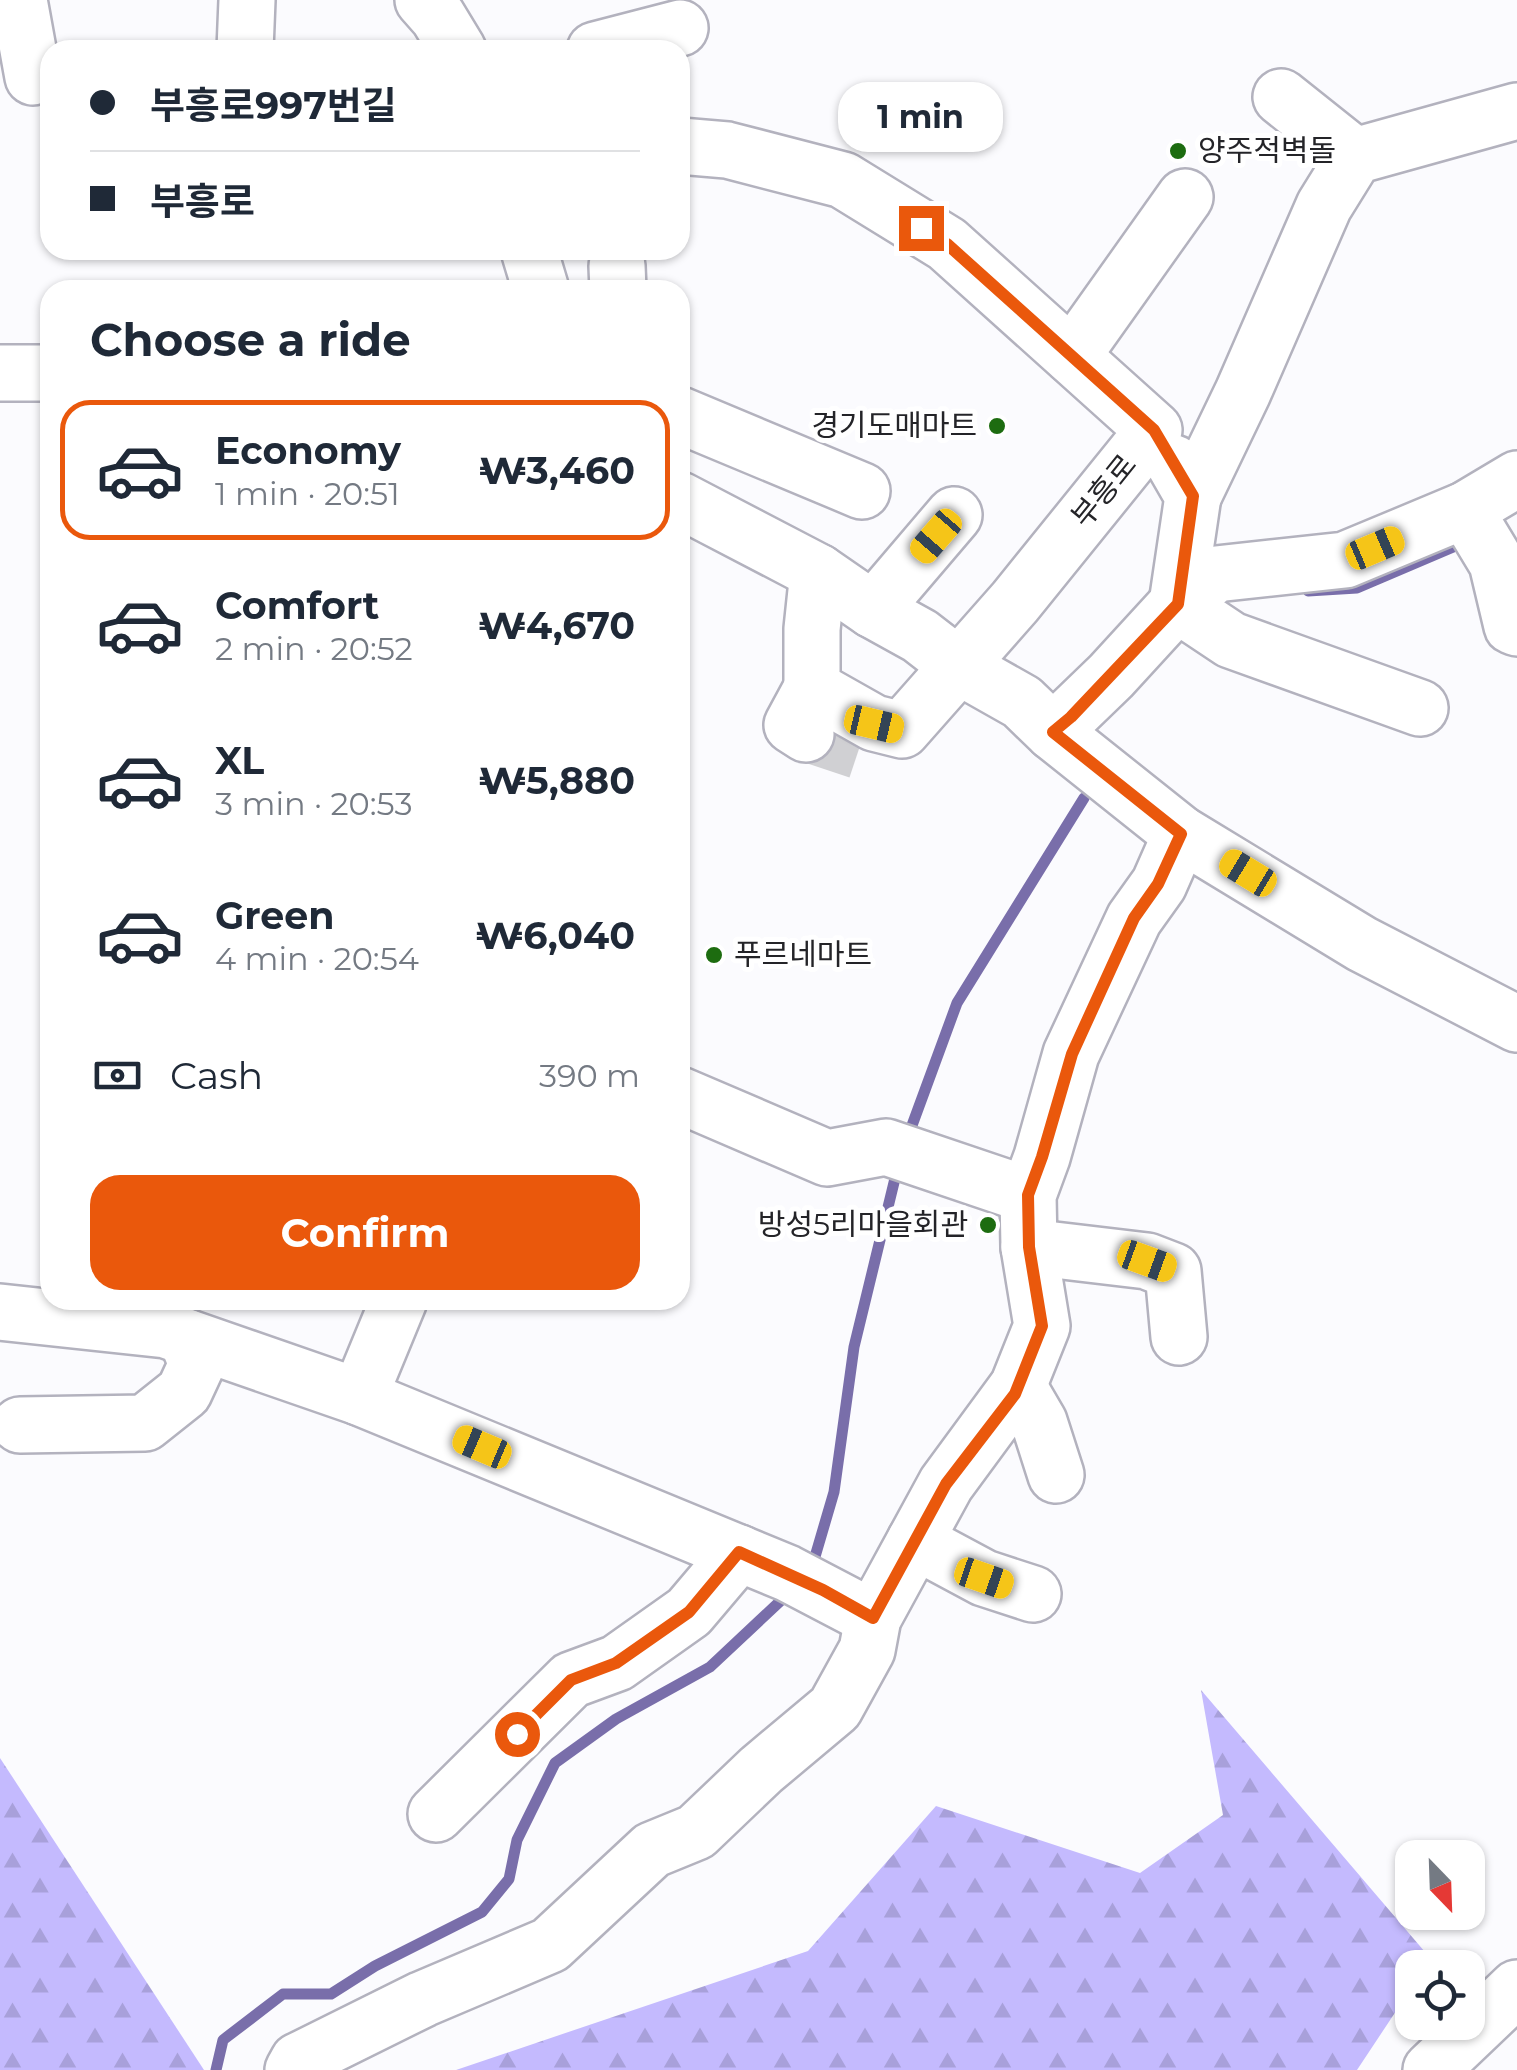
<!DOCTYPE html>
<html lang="en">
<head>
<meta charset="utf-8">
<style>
	body { margin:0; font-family:Montserrat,"Noto Sans KR",sans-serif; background:#f6f6f7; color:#1f2937; height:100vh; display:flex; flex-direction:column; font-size:38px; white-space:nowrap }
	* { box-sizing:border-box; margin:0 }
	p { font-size:32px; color:#747a83 }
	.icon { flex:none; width:55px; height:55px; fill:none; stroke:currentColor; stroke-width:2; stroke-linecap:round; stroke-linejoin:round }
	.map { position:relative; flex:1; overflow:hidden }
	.details { position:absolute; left:40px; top:280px; width:650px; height:1030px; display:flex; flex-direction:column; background:#fff; border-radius:30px; box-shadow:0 2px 8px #0004 }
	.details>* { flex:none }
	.guide { position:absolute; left:40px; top:40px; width:650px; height:220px; border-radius:30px; box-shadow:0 2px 8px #0004; display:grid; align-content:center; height:220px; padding:0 50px; background:#fff }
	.needle { width:65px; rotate:157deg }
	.fabs { position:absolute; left:1395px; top:1840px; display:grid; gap:20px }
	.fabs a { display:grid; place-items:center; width:90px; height:90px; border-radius:20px; background:#fff; box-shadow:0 2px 8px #0004; font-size:50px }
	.end { position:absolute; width:45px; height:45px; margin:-22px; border:12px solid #ea580c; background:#fff; box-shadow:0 0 0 5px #fff }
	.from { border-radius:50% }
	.bubble { position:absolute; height:70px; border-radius:30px; background:#fff; box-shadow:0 2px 8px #0004; font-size:32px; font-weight:700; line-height:70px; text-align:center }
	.car { position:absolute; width:30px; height:60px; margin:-30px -15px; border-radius:12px; box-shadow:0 0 8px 2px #0007; background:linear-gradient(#f5c518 24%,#345 0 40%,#f5c518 0 76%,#345 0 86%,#f5c518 0) }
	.guide b { display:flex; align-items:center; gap:35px; height:95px; font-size:38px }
	.guide b+b { border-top:2px solid #e0e1e3 }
	.guide i { width:25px; height:25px; background:#1f2937 }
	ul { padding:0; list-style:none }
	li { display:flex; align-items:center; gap:30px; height:140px; margin:0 20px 15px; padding:0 30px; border:5px solid transparent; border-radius:30px }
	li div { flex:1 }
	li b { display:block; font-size:38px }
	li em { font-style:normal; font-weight:700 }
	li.active { border-color:#ea580c }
	li>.icon { width:90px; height:90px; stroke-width:1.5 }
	h2 { padding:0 50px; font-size:45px; line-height:120px }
	.pay { display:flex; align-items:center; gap:25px; height:110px; padding:0 50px; font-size:38px }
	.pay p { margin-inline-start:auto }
	.primary-button { display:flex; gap:20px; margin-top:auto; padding:20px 50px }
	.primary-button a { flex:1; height:115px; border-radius:30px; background:#ea580c; color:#fff; font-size:40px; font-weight:700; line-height:115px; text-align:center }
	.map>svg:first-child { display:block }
</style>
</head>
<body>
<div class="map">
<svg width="1517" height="2070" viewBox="0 0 1517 2070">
	<defs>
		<pattern id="forest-firs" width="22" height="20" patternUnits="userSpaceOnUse" patternTransform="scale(2.5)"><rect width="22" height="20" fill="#c4bafe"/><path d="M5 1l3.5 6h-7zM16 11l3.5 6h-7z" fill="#a8a0da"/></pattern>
	</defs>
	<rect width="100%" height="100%" fill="#fbfbfe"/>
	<!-- forest -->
	<g fill="url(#forest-firs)">
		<polygon points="1201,1690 1431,1959 1425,1967 1412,1968 1412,1987 1357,2070 456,2070 808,1951 936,1806 1140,1873 1223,1815"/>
		<polygon points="0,1758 204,2070 0,2070"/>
	</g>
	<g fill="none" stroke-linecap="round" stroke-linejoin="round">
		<!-- stream -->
		<g stroke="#796eaa" stroke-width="11">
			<polyline points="1308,591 1357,588 1465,542"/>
			<polyline points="907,1139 957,1003 1084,798"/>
			<polyline points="812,1567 834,1492 854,1347 898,1166"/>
			<polyline points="216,2070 223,2040 283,1994 331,1994 375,1966 482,1912 509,1879 517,1840 555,1763 616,1719 710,1667 790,1592"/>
		</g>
		<!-- minor-tunnel -->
		<polyline stroke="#d0d0d3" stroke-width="55" stroke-dasharray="55 28" stroke-linecap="butt" points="806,734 875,757"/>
		<defs>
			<g id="minor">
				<polyline points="19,0 33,77"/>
				<polyline points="423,0 438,17 458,50"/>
				<polyline points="245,50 247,0"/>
				<polyline points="595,50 680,28"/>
				<polyline points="1281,97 1355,156"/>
				<polyline points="680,146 727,150 843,180 947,244 1154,430 1015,602 902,730 874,723 812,688 812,629 818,572"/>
				<polyline points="529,250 541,290"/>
				<polyline points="617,266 618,290"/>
				<polyline points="1072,356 1185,197"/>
				<polyline points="680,415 862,491"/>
				<polyline points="1174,463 1193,496 1177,604 1231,640 1420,708"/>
				<polyline points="1193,496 1243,392 1324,206 1355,156 1517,111"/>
				<polyline points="1465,510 1497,563 1512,626 1517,628"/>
				<polyline points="873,610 954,515"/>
				<polyline points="1053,732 1111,676 1177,604 1216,574 1345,560 1465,510 1517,479"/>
				<polyline points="806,734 792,725 812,688"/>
				<polyline points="680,1095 827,1158 886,1147 1028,1195"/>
				<polyline points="1029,1247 1147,1261 1173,1271 1179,1337"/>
				<polyline points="0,1312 166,1330 359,1397 787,1573 873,1618"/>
				<polyline points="1018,1386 1039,1422 1056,1475"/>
				<polyline points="359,1397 399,1300"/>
				<polyline points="20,1425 145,1423 184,1392 197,1364 186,1337"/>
				<polyline points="915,1541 984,1578 1033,1594"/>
				<polyline points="436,1814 571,1680 617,1663 689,1612 739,1553"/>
				<polyline points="293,2070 298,2061 423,1999 550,1945 652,1850 696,1832 761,1770 835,1708 867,1650 873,1618 946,1484 1018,1386 1042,1326 1029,1247 1028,1195 1042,1157 1071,1054 1134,919 1159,884 1181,834"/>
				<polyline points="1431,2070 1517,1988"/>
			</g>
			<g id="major">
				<polyline points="0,373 50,373"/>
				<polyline points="680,500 818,572 873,610 920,636 960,667 1022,702 1053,732 1181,834 1362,944 1517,1024"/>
			</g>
		</defs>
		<!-- minor casing -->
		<use href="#minor" stroke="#b3b2be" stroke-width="60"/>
		<!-- major casing -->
		<use href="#major" stroke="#b3b2be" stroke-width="60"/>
		<!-- minor -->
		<use href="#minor" stroke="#fff" stroke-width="55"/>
		<!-- major -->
		<use href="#major" stroke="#fff" stroke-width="55"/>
	</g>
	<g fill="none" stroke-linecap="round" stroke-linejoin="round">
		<!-- route -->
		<polyline stroke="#ea580c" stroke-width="12" points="517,1734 571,1680 616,1663 689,1612 739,1552 823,1590 873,1618 946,1484 1015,1394 1042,1326 1029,1247 1028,1195 1042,1157 1072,1054 1134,918 1158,884 1181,834 1053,732 1071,717 1178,604 1193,496 1154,430 947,244 921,228"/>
	</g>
	<!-- markers -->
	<g fill="#1d6c10" stroke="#fff" stroke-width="4">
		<circle cx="1178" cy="151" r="10"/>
		<circle cx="997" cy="426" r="10"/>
		<circle cx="714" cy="955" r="10"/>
		<circle cx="988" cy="1225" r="10"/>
	</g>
	<g text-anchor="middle" stroke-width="10" stroke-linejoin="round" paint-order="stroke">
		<!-- poi labels -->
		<g font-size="30" fill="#242428" stroke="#fff" text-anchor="start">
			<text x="1198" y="161">양주적벽돌</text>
			<text x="977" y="436" text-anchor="end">경기도매마트</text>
			<text x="734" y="965">푸르네마트</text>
			<text x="968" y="1235" text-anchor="end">방성5리마을회관</text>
		</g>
		<!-- street labels -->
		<g font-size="30" fill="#242428" stroke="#fff">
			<text transform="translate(1104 491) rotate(-51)" y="10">부흥로</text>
		</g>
	</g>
</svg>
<div class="fabs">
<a><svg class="needle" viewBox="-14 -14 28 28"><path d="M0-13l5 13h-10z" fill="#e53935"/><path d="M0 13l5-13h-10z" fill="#747a83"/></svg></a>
<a><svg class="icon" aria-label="locate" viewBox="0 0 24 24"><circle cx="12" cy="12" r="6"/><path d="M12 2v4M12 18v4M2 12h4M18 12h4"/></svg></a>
</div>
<i class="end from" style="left:517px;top:1734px"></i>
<i class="end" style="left:921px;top:228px"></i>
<div class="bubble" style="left:838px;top:82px;width:165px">1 min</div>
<i class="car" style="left:936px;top:536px;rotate:221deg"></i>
<i class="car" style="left:1375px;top:548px;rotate:67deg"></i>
<i class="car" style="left:874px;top:724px;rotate:103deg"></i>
<i class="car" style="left:1248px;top:873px;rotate:301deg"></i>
<i class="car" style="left:1147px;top:1261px;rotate:110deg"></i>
<i class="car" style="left:482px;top:1447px;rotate:293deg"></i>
<i class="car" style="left:984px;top:1578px;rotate:109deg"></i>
<div class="guide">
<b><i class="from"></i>부흥로997번길</b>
<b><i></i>부흥로</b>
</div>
<section class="details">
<h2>Choose a ride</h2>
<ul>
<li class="active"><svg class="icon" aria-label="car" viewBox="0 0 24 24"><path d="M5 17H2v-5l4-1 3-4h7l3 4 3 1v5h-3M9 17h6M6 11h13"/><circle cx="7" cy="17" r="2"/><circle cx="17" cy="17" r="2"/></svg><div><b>Economy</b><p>1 min · 20:51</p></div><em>₩3,460</em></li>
<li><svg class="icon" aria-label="car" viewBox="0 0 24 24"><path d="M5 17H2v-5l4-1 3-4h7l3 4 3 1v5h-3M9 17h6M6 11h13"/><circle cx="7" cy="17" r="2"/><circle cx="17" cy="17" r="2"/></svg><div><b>Comfort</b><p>2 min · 20:52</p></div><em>₩4,670</em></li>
<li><svg class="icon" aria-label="car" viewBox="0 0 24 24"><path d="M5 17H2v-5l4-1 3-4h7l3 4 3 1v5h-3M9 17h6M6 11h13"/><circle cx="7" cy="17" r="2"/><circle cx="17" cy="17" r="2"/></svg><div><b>XL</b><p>3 min · 20:53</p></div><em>₩5,880</em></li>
<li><svg class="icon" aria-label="car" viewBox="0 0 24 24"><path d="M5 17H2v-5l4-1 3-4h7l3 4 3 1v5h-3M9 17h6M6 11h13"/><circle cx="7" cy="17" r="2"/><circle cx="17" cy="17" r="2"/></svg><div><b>Green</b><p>4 min · 20:54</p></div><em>₩6,040</em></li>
</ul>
<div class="pay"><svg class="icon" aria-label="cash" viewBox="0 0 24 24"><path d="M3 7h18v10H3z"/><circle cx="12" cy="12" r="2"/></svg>Cash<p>390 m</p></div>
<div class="primary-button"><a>Confirm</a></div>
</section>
</div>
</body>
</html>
